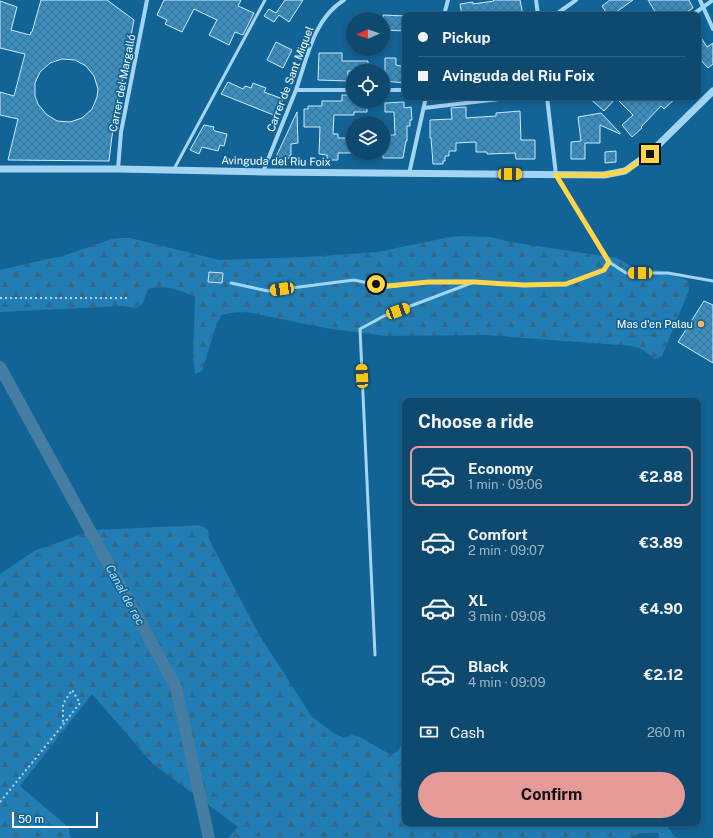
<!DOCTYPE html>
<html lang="en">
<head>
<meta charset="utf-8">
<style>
	body { margin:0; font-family:"Public Sans",sans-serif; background:#175175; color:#f1f3f6; height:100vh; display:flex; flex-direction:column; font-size:15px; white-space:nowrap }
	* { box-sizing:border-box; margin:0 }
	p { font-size:13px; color:#9bb3c3 }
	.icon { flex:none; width:22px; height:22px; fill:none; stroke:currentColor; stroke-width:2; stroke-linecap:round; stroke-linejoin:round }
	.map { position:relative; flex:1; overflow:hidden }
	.sheet { position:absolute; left:402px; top:398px; width:299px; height:428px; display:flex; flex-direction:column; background:#0e4a70; border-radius:8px; box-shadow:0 2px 6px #0003,0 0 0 1px #2e6283 }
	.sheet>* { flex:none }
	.banner { position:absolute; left:402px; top:12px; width:299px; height:88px; border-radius:8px; box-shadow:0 2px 6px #0003,0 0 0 1px #2e6283; display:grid; align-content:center; height:88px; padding:0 16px; background:#0e4a70 }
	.needle { width:26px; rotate:268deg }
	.controls { position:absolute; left:346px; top:12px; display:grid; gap:8px }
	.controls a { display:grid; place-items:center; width:44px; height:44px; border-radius:50%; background:#0e4a70; box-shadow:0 2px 6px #0003,0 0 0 1px #2e6283; font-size:20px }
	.scale { position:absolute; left:12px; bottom:10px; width:86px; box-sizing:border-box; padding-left:4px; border:2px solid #fff; border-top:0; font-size:11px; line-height:14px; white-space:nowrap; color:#fff; -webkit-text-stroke:3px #126396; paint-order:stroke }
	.end { position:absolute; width:18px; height:18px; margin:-9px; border:5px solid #ffd54a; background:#111; box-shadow:0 0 0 2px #111 }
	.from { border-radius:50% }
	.car { position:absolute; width:12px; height:24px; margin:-12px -6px; border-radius:5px; box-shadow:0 0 3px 1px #0007; background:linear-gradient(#f5c518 24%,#345 0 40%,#f5c518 0 76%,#345 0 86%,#f5c518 0) }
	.banner b { display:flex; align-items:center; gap:14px; height:38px; font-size:15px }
	.banner b+b { border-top:1px solid #2e6283 }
	.banner i { width:10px; height:10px; background:#f1f3f6 }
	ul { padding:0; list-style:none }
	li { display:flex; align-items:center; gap:12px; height:60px; margin:0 8px 6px; padding:0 8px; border:2px solid transparent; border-radius:8px }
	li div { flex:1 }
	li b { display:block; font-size:15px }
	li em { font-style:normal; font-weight:700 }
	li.current { border-color:#e69b98 }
	li>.icon { width:36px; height:36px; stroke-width:1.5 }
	h2 { padding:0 16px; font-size:18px; line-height:48px }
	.pay { display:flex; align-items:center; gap:10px; height:44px; padding:0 16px; font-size:15px }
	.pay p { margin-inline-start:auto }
	.button { display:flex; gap:8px; margin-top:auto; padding:8px 16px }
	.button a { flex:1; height:46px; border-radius:24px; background:#e69b98; color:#111; font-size:16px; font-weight:700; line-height:46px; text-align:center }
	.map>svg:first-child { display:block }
</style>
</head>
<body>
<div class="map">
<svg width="713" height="838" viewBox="0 0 713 838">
	<defs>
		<pattern id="forest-firs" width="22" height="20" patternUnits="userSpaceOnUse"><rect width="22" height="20" fill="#217db3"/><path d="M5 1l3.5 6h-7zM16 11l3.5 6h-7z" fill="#346785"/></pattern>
		<pattern id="building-cross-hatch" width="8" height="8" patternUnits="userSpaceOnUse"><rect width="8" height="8" fill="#3b8dbe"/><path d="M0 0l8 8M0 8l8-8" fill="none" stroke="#427390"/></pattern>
	</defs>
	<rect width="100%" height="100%" fill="#126396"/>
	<!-- forest -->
	<g fill="url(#forest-firs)">
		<path d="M455,236L491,237L510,242L617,258L632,267L658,270L681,278L688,281L689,290L662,356L655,359L641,349L632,346L486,335L386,336L325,328L247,312L230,313L222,315L217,323L202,371L195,374L193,356L195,297C181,290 164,284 148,289L143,303L137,308L123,306L0,312V270L52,258L60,257L112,239L121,238H130L219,260L306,257L377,252Z"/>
		<polygon points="201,525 208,530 209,539 258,633 312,717 335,734 344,738 352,735 360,737 391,755 398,751 402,743 405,741 405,823 619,823 621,825 631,823 665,823 676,838 659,838 658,833 640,833 629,838 228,838 238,827 153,764 92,694 20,786 68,827 71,838 0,838 0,574 34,551 94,530"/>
	</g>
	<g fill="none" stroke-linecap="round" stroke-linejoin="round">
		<!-- canal -->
		<polyline stroke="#457ea2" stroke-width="12" points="0,367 176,687 209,838"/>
	</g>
	<!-- building -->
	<g fill="url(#building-cross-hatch)" stroke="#caeafd" fill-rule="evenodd">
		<path d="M41,0H107L134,20L112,136L109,161L8,160L18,119L0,115V92L14,96L25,54L0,48V1L17,7L11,30L30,35L31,32H32ZM62,59L75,60L86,66L94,76L98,89L97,97L92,109L82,118L70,122L57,121L46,114L38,104L35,96V83L40,72L50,63Z"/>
		<polygon points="164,0 241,0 238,6 254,13 243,35 235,32 229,45 209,35 217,20 194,9 182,32 165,24 167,20 157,15"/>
		<polygon points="285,0 303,0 289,22 279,15 274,22 264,16 269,9 276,13"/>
		<polygon points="493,0 520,0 523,15 462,15 460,4 473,2 473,4 494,1"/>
		<polygon points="610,0 633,0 612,15 608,15 602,6"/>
		<polygon points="648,0 689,0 693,8 682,15 657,15"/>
		<polygon points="383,15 405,16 405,31 384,30"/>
		<polygon points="698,33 707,47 713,43 713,64 708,68 698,57"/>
		<polygon points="276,42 292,50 283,68 267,60"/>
		<polygon points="319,53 342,53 342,61 368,61 368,71 348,71 348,81 318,80"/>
		<polygon points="385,58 396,58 396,65 405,67 404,83 385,81"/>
		<polygon points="228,82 243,89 245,86 251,88 253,83 266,88 264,92 283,99 276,116 221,94"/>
		<polygon points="342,95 353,95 353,101 367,101 367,112 354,112 354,115 334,115 333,134 338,134 338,138 353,138 353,153 338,153 338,160 327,160 327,155 319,154 320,127 304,127 304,109 308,109 308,106 322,106 322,101 342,101"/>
		<polygon points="588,97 677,97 664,109 661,106 641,127 642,128 632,137 622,125 633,115 616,98 604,111"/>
		<polygon points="404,102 404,108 411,107 412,120 410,120 410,126 407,126 407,141 406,141 403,158 383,158 383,135 395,135 394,112 385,112 385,103"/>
		<polygon points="466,107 466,118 496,116 496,113 520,111 521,140 535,140 535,159 516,159 515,153 487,154 487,152 476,152 476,142 456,143 456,151 449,151 449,156 445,156 445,161 443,161 443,164 433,164 431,138 430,138 430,120 452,119 451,108"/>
		<polygon points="297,112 298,143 291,144 291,155 290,155 290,158 275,159"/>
		<polygon points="601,113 620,133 620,134 600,125 600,143 585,143 585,159 571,159 571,142 581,141 578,117"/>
		<polygon points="204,125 214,127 213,129 215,131 227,134 224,146 220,145 218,151 202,147 199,154 190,150"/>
		<polygon points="616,151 616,162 605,163 605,152"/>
		<polygon points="209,272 223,273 222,283 208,282"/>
		<polygon points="704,301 713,305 713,363 678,342"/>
	</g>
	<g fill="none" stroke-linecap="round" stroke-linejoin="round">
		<!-- path -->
		<g stroke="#a2d5f3" stroke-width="2" stroke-dasharray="2 3" stroke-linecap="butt">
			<polyline points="0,298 130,298"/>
			<polyline points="0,802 58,731 80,703 72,690 63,704 63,724"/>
		</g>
		<!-- service -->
		<g stroke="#a2d5f3" stroke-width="3">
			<polyline points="174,169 265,0"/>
			<polyline points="556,175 609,262 626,273 668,273 713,281"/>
			<polyline points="231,283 268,291 354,280 387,287 429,282 474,282 524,285 566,284 604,270 609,262"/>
			<polyline points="375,655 360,329 384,316 474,282"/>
		</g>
		<!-- minor -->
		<g stroke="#a2d5f3" stroke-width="4">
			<polyline points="536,0 538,15"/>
			<polyline points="700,0 713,29"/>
			<polyline points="444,15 448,0"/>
			<polyline points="555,15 576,0"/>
			<polyline points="692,15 713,0"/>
			<polyline points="296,90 353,90"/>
			<polyline points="383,90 405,90"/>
			<polyline points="547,97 556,175"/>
			<polyline points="424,108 516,97"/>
			<polyline points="118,169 121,132 147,0"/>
			<path d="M263,172C274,145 285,118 296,90C307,59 313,19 344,0"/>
			<polyline points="409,174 426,97"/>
		</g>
		<!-- tertiary -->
		<polyline stroke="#a2d5f3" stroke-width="7" points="0,169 118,169 263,172 604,175 625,171 650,153 713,91"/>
	</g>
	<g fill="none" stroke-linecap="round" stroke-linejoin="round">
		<!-- route -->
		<polyline stroke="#ffd54a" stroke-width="5" points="376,284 387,286 429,282 474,282 524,285 566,284 604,270 609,262 556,175 604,175 625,171 650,154"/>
	</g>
	<!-- markers -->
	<circle fill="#ffb764" stroke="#126396" stroke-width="1.5" cx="701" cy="324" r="4"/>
	<g text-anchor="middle" stroke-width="3.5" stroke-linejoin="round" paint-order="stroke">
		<!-- street labels -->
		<g font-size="11" fill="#fff" stroke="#126396">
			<text transform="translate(290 79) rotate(-69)" y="4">Carrer de Sant Miquel</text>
			<text transform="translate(122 83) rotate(-79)" y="4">Carrer del Margalló</text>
			<text transform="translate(276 161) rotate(1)" y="4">Avinguda del Riu Foix</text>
		</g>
		<!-- poi labels -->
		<g font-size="11" fill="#fff" stroke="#126396" text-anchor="end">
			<text x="693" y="328">Mas d'en Palau</text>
		</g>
		<!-- water labels -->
		<g font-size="12" font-style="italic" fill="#afdefa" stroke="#126396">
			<text transform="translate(125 595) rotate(61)" y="4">Canal de rec</text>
		</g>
	</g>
</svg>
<div class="controls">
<a><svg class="needle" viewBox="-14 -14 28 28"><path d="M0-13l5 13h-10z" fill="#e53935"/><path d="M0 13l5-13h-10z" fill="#9bb3c3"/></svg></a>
<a><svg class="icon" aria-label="locate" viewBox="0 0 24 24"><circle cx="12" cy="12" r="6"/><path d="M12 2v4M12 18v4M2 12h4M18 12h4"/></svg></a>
<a><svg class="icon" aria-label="layers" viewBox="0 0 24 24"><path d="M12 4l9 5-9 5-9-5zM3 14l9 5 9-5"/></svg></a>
</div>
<div class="scale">50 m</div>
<i class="end from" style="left:376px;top:284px"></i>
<i class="end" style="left:650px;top:154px"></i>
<i class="car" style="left:510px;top:174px;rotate:90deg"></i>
<i class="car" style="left:640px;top:273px;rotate:270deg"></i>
<i class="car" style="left:282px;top:289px;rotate:262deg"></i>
<i class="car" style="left:398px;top:311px;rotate:70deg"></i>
<i class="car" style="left:362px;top:376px;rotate:357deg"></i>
<div class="banner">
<b><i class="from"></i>Pickup</b>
<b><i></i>Avinguda del Riu Foix</b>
</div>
<section class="sheet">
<h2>Choose a ride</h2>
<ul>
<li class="current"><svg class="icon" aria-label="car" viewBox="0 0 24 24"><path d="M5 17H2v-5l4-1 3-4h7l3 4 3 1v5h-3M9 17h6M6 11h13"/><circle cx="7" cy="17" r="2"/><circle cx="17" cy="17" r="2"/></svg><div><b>Economy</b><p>1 min · 09:06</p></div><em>€2.88</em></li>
<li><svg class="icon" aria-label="car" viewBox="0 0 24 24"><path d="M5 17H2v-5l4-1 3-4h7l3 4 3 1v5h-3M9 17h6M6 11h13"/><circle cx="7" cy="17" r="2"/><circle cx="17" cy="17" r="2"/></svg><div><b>Comfort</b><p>2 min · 09:07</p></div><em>€3.89</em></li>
<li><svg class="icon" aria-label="car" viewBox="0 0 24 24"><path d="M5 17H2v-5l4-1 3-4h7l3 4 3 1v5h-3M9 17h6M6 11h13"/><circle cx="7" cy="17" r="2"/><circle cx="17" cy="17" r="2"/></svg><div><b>XL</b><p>3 min · 09:08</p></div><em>€4.90</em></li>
<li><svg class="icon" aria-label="car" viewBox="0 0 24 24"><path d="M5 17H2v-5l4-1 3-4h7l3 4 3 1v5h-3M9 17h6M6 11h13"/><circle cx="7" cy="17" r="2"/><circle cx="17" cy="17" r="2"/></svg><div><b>Black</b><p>4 min · 09:09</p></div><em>€2.12</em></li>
</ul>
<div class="pay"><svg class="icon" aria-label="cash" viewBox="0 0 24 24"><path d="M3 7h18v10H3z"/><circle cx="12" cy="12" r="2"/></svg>Cash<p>260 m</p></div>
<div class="button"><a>Confirm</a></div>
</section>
</div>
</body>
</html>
